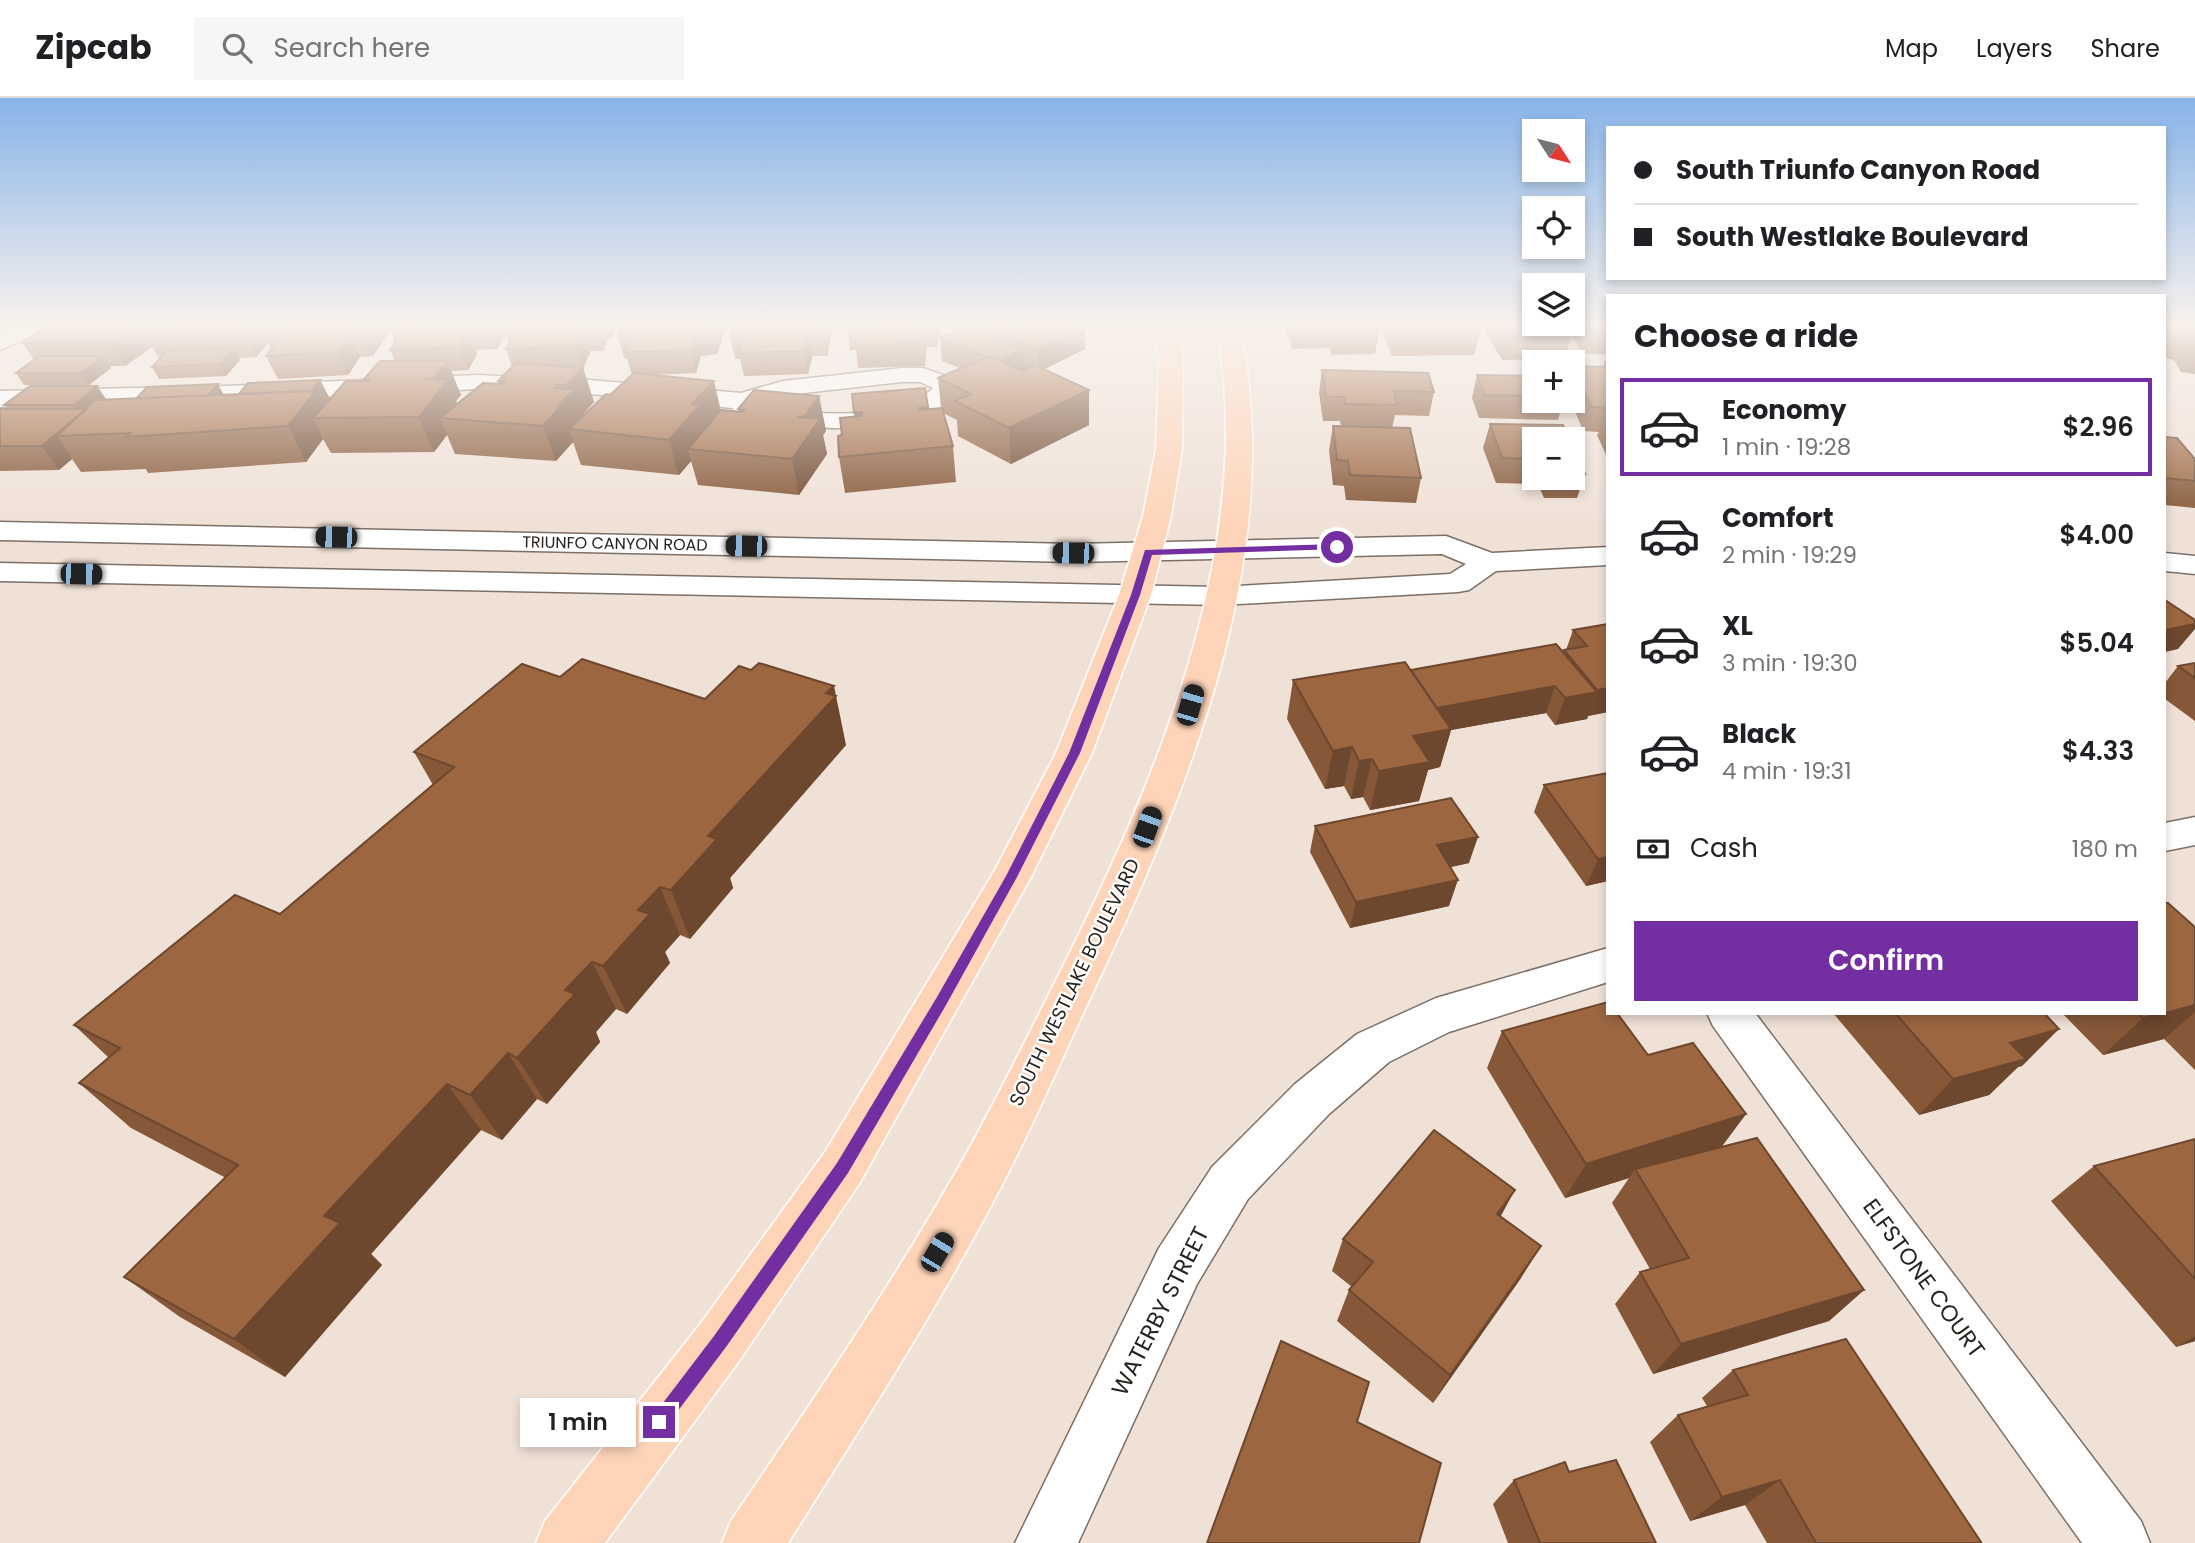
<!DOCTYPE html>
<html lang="en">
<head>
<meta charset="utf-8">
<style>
	body { margin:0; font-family:Poppins,sans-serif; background:#f6f6f6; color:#202124; height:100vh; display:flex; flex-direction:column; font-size:26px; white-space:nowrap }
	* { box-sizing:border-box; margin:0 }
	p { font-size:23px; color:#757577 }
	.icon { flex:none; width:38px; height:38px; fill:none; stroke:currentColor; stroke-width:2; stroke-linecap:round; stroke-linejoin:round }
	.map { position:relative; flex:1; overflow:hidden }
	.details { position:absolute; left:1606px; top:196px; width:560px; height:721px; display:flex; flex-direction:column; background:#fff; border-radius:0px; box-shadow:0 4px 10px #0003 }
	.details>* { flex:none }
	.top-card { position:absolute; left:1606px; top:28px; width:560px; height:154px; border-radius:0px; box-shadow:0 4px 10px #0003; display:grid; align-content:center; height:154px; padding:0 28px; background:#fff }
	.needle { width:46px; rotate:126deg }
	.tools { position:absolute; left:1522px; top:21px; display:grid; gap:14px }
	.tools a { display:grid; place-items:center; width:63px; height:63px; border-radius:0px; background:#fff; box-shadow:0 4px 10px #0003; font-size:35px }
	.end { position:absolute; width:32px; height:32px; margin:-16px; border:9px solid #732ea2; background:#fff; box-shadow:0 0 0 4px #fff }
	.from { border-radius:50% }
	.bubble { position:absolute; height:49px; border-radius:0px; background:#fff; box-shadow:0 4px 10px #0003; font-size:23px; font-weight:600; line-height:49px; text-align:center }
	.car { position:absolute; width:21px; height:42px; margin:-21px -10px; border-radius:9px; box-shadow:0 0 5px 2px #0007; background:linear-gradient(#222 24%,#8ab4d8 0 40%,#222 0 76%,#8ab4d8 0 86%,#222 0) }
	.top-card b { display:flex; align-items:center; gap:24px; height:66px; font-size:26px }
	.top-card b+b { border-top:2px solid #e0e0e0 }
	.top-card i { width:18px; height:18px; background:#202124 }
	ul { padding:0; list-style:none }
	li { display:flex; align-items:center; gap:21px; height:98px; margin:0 14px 10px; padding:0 14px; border:4px solid transparent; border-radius:0px }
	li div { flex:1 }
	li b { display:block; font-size:26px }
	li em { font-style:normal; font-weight:600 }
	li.current { border-color:#732ea2 }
	li>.icon { width:63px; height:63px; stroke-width:1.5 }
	h2 { padding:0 28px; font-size:32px; line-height:84px }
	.pay { display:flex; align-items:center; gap:18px; height:77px; padding:0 28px; font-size:26px }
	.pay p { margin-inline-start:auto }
	.button { display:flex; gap:14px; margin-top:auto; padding:14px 28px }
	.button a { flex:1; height:80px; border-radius:0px; background:#732ea2; color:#fff; font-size:28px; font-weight:600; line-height:80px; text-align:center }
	header { display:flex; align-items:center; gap:42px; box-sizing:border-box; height:98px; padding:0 35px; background:#fff; border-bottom:2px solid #e0e0e0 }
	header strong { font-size:33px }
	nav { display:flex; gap:38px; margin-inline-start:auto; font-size:24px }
	.search { width:490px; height:63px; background:#f6f6f6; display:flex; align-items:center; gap:18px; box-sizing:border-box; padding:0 24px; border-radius:0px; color:#757577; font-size:26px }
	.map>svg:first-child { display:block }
</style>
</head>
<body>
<header>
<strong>Zipcab</strong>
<div class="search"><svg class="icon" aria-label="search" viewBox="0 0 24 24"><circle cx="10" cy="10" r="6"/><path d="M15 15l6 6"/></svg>Search here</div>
<nav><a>Map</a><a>Layers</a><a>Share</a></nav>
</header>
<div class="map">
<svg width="2195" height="1445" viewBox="0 0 2195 1445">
	<rect width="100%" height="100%" fill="#f0e1d7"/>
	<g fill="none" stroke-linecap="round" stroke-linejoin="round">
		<defs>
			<g id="minor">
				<polygon points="21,225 51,225 48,230 0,252 0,236"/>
				<path d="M902,270H923L954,281L959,292C921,346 791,332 736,315L732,310L590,296L477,291L226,304L0,309V293L226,288L477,277L590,282L741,295L783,283ZM902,284H920L933,290C899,323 802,319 759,306L786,297Z"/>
				<polygon points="0,424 1073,446 1446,438 1492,455 1608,449 1608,467 1496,473 1469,492 1458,494 1220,507 0,483 0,465 1220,489 1450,476 1466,466 1442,456 1073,464 0,442"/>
				<polygon points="2165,455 2195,458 2195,476 2165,473"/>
				<polygon points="2195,719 2195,747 2165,753 2165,725"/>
				<polygon points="1608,850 1608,884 1449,934 1389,964 1329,1016 1248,1101 1197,1186 1078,1445 1015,1445 1159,1150 1212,1069 1295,986 1357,936 1436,900"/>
				<polygon points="1707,915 1755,915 2141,1423 2150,1445 2082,1445 1713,928"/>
			</g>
			<g id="major">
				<polygon points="1155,225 1178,225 1183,262 1182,351 1171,418 1151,497 1092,655 1031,779 859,1086 739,1263 605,1445 536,1445 545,1423 701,1225 825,1054 995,772 1056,655 1119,497 1143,418 1156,351 1159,262"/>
				<path d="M1216,225H1239C1290,457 1184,703 1086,909C1055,976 1026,1043 991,1108C929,1224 858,1334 788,1445H722L731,1423C809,1308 888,1193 957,1072C992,1011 1023,947 1055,884C1154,688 1259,449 1216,225Z"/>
			</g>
		</defs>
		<!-- minor casing -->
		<use href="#minor" stroke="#7c6f66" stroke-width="3"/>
		<!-- major casing -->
		<use href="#major" stroke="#fff" stroke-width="3"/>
		<!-- minor -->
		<use href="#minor" fill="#fff" fill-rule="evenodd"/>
		<!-- major -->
		<use href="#major" fill="#fed4b8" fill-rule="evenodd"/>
	</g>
	<!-- wall -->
	<g fill="#865838" fill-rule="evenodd">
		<path d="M49,225H153L157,232L163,225H390L392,229L394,225H619L613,239H609L603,253H589L590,255L583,270L594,304L583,316V318L610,297L632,277L627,260H624L618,237L726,227L717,256L701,258L696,275L653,277L721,312L739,313L738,311L819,298L826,333L823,337L827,356L799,397L698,387L691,363L679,377L581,367L573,344L556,363L455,356L447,337L434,354L331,355L323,341L306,364L148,375L146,371L81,374L72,361L59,372L0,373V311H8L4,307L97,288L107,302L239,296L320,282L330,301L365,283L364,281L395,263L390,252L395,245L390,233L373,258L360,259L348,277L278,281L266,258L271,251L268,245L256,259L239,260L240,262L226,278L159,281L152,269L160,261L152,249L125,268H109L111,270L89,287H24L16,275L34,262L23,245ZM506,236L509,245L506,251L512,269L498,283L499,286L457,306L456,303L461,297L451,273L468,272L477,256L476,252L497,251Z"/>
		<polygon points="734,225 832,225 833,228 827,258 812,258 808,276 744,278 740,261 735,261 730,238"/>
		<polygon points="846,225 941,225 937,249 925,249 925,268 858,270 856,252 850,252"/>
		<polygon points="968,225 1078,225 1085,251 1044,271 1089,292 1089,327 1011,366 958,338 957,322 943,315 953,348 956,384 845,395 839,359 842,337 928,312 941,310 938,280 960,270 942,263 940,240 968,229"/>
		<polygon points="1284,225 1376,225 1379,234 1375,256 1332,257 1329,250 1292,251"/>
		<polygon points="1378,225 1475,225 1480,234 1474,257 1392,258"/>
		<polygon points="1480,225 1563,226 1571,238 1565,261 1502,262"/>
		<polygon points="1608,225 1608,256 1583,256 1567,228 1568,226"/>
		<polygon points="2165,225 2195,226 2195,276 2181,274 2174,262 2165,260"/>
		<polygon points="1605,264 1608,264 1608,361 1597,337 1599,334 1583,333 1571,303 1573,303 1573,268 1603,269"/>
		<polygon points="1322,272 1434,294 1429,318 1395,317 1392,330 1421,380 1416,405 1346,402 1344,388 1333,387 1329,352 1333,328 1341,328 1340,323 1323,323 1319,295"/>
		<polygon points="1477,277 1535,278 1535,303 1563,303 1558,322 1479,320 1472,300"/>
		<polygon points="1490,326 1535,341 1535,380 1573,380 1573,349 1585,376 1577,400 1544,400 1538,386 1496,385 1483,350"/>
		<polygon points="2165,339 2195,361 2195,410 2165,407"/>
		<polygon points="1608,526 1608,614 1588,618 1587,621 1555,627 1546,615 1451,632 1440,669 1428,672 1419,703 1370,712 1363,699 1351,701 1344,688 1325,691 1287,621 1293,582 1411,572 1563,554 1564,552 1566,552 1573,532"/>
		<polygon points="2195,565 2195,623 2165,601 2165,585 2178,568"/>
		<polygon points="560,579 846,647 730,780 733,790 690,841 680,837 665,854 670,865 627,916 616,911 596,934 600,944 547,1006 537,1001 502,1042 481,1032 371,1156 382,1167 285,1279 180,1219 124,1179 226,1080 131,1030 79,985 109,960 74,927 280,816 433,687 414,654"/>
		<polygon points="1608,675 1608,783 1586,788 1534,714 1544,687"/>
		<polygon points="1315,728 1469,765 1450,769 1449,808 1350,830 1310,754"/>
		<polygon points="2195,829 2195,972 2164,941 2103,957 2062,915 2165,915"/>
		<polygon points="1833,915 2044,915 2022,968 2018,969 1989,997 1919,1017"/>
		<polygon points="1502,933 1648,957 1746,1016 1721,1049 1864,1192 1829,1223 1653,1276 1615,1206 1640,1174 1650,1171 1612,1105 1629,1080 1565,1100 1487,970"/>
		<polygon points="2195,1041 2195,1243 2176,1249 2051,1103 2094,1068"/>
		<polygon points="1501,1119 1521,1180 1433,1305 1337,1223 1349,1192 1352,1189 1332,1173 1343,1141"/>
		<polygon points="1733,1272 1978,1445 1767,1445 1745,1407 1690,1423 1650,1344 1678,1317 1707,1308 1702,1300"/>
		<polygon points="1514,1382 1656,1445 1508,1445 1493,1406"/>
	</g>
	<!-- shaded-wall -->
	<g fill="#6d472e">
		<polygon points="138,225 153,225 160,238 148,241 152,249 125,268 111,245"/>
		<polygon points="253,225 278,225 265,241 268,245 256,259 244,236"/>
		<polygon points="369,225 390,225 392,229 373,258 362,235"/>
		<polygon points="491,225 513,225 505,233 506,236 497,251 489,228"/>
		<polygon points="598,225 605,225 609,239 603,253 596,230"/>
		<polygon points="609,225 619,225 613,239"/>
		<polygon points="714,225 725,225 726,227 717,256 701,258 696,275 691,252 691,236"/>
		<polygon points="825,225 832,225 833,228 827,258 823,235"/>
		<polygon points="935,225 941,225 937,249 935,226"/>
		<polygon points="1085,228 1085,251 1039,274 1038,251"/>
		<polygon points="923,229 926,252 925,268 922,245"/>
		<polygon points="577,230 579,239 583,233 590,255 583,270 594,304 583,316 586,326 569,331 573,344 556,363 543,328 554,290 557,287 563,304 569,297 566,287 582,271 575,248 575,233"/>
		<polygon points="468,233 477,256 468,272 459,249"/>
		<polygon points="349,236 360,259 348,277 337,254"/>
		<polygon points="808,237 812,260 808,276 804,253"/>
		<polygon points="233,250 240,262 226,278 219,266"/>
		<polygon points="1023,251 1024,274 997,264"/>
		<polygon points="103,258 111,270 89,287 81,275"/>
		<polygon points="447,263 461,297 456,303 462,317 440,320 447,337 434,354 419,319 433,281"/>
		<polygon points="320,282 332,305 313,320 323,341 306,364 288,328 306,300"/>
		<polygon points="714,283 722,318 688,351 691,363 679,377 669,342 692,306"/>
		<polygon points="218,286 231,310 201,305"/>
		<polygon points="97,288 112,311 57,338 72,361 59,372 42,348 80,316 74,307"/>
		<polygon points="1089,292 1089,327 1011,366 1009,330"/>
		<polygon points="819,298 826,333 823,337 827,356 799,397 792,361 797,319"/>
		<polygon points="928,309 932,344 919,310"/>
		<polygon points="862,314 867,350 859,351 854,315"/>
		<polygon points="2195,526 2195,531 2178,551 2165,554 2165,532"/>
		<polygon points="834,588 846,647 730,780 733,790 690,841 671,792 708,738 826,595"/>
		<polygon points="1555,588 1546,615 1451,632 1440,669 1428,672 1419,703 1370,712 1379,673 1413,638 1437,610"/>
		<polygon points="1608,590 1608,614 1588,618 1587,621 1555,627 1565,600 1596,595 1597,592"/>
		<polygon points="1352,649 1344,688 1325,691 1333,653"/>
		<polygon points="1372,661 1363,699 1351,701 1359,663"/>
		<polygon points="1478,739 1469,765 1429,774 1437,747"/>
		<polygon points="1608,759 1608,783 1586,788 1598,761"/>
		<polygon points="1458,782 1449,808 1350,830 1356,804"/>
		<polygon points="660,789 680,837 665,854 670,865 627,916 603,868 638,812"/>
		<polygon points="592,864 616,911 596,934 600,944 547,1006 517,960 565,892"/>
		<polygon points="2195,907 2195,914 2164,941 2103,957 2143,920"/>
		<polygon points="2059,931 2022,968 2018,969 1989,997 1919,1017 1953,981 2010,945"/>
		<polygon points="508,955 537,1001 502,1042 470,997"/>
		<polygon points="447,986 481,1032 371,1156 382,1167 285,1279 234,1241 324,1118"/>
		<polygon points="1746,1016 1720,1051 1635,1071 1629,1080 1565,1100 1586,1066"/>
		<polygon points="1515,1092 1497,1125 1497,1116"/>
		<polygon points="1541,1148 1521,1180 1433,1305 1450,1277"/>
		<polygon points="1864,1192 1829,1223 1653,1276 1681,1246"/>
		<polygon points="2195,1238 2195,1243 2176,1249"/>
		<polygon points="1780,1382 1745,1407 1690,1423 1722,1399"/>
	</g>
	<!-- building -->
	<g fill="#9c6641" stroke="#6d472e" stroke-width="2">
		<polygon points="49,225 140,225 111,245 23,245"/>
		<polygon points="163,225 253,225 244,236 148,241"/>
		<polygon points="278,225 369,225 362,235 349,236 337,254 266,258 280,240 265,241"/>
		<polygon points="394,225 491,225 489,228 389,232"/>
		<polygon points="509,225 598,225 596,230 577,230 575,233 583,233 575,248 506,251 515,235 524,235 525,232 505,233"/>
		<polygon points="623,225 714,225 712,234 691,236 696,236 691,252 625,254 633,237 618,237"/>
		<polygon points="734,225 825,225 823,235 803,235 808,237 804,253 739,255 744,237 730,238"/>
		<polygon points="846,225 935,225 916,227 916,229 923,229 922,245 855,247 857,231 866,231 866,229 846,229"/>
		<polygon points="975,225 1078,225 1085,228 1038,251"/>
		<polygon points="1294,225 1376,225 1379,234 1335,234 1333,227 1295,228"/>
		<polygon points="1392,225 1475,225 1480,234 1396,235"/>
		<polygon points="1499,225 1562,226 1571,238 1507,239"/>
		<polygon points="1585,225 1608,225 1608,233 1589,233"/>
		<polygon points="2168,225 2195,226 2195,248 2190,239 2173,236"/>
		<polygon points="966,228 1023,251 999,263 989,258 986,259 940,240"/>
		<polygon points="468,233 459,249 390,252 401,236"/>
		<polygon points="233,250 219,266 152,269 167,253"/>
		<polygon points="39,258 103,258 81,275 16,275"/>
		<polygon points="989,258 1022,273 1035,267 1089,292 1009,330 955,303 971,296 938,280"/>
		<polygon points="380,263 447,263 433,281 425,281 448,282 419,319 313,320 346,283 369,283 370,281 364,281"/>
		<polygon points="1605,264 1608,264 1608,310 1591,309 1573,268 1607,269"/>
		<polygon points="516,265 583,270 566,287 557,287 554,290 575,291 558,308 561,308 543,328 440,320 483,285 502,286 505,283 498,283"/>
		<polygon points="1322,272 1428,275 1434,294 1394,293 1397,307 1345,306 1344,299 1326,299"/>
		<polygon points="634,275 714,283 692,306 700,307 669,342 569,331 606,296 610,297"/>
		<polygon points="1477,277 1535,278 1535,298 1485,297"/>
		<polygon points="320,282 311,293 239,296 248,285"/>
		<polygon points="218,286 208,298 136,301 147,289"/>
		<polygon points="30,288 97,288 74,307 4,307"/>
		<polygon points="925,290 928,309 919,310 919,312 942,310 953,348 839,359 838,338 842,337 840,320 862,318 862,314 854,315 852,296"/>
		<polygon points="754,292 819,298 805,318 797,319 820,321 792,361 688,351 721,312 742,314 744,312 738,311"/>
		<polygon points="315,293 288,328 126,339 130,335 57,338 95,302"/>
		<polygon points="0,311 86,311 42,348 0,348"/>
		<polygon points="1490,326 1563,327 1570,341 1535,341 1535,361 1502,360"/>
		<polygon points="1333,328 1410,330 1421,380 1350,377 1348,363 1337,362"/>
		<polygon points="2165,339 2177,340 2195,361 2195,383 2165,380"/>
		<polygon points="1573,349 1585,376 1573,375"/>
		<polygon points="2165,502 2195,522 2195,526 2165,532"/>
		<polygon points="1608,526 1608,590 1597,592 1564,552 1587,548 1573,532"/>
		<polygon points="1556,546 1597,594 1565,600 1555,588 1437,610 1411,572"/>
		<polygon points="582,561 705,601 739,568 751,572 759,565 834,588 826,595 836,598 708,738 717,741 671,792 660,789 638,812 650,816 603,868 592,864 565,892 575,896 517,960 508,955 470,997 447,986 324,1118 340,1125 234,1241 124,1179 238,1067 79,985 120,950 74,927 235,797 280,816 454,669 414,654 522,566 560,579"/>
		<polygon points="1405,564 1451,631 1413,638 1430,664 1379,673 1372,661 1359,663 1352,649 1333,653 1293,582"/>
		<polygon points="2195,565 2195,580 2178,568"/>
		<polygon points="1608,675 1608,759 1598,761 1544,687"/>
		<polygon points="1451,700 1478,739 1437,747 1458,782 1356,804 1315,728"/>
		<polygon points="2165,805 2168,805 2195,829 2195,907 2165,915"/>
		<polygon points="1608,904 1608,915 1617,915 1648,957 1693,945 1746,1016 1586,1066 1502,933"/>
		<polygon points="1895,915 2044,915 2059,931 2010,945 2026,961 1953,981"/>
		<polygon points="2138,915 2163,915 2143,920"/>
		<polygon points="1434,1032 1515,1092 1497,1116 1541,1148 1450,1277 1349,1192 1373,1164 1343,1141"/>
		<polygon points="1757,1040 1864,1192 1681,1246 1640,1174 1689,1160 1635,1071"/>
		<polygon points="2195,1041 2195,1181 2094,1068"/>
		<polygon points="1846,1241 1981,1444 1976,1445 1816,1445 1780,1382 1722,1399 1678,1317 1748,1297 1733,1272"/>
		<polygon points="1281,1243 1369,1284 1357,1324 1441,1365 1419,1445 1207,1445"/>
		<polygon points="1616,1362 1656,1445 1540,1445 1514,1382 1565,1364 1569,1374"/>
	</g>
	<!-- sky -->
	<linearGradient id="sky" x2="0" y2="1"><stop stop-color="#87b4e9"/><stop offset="0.53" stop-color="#f8f2ed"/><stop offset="1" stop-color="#f8f2ed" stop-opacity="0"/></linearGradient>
	<rect width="2195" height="428" fill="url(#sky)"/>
	<!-- route -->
	<polygon fill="#732ea2" points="1337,446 1342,449 1340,451 1152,457 1140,497 1080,655 1017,779 946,907 848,1075 726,1249 665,1330 659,1333 653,1330 651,1324 653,1318 714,1238 837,1065 937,899 1006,778 1069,655 1131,497 1145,452"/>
	<g text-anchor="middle" stroke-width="5" stroke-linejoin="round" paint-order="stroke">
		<!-- far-street labels -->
		<g font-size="16" fill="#28231f" stroke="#fff">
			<text transform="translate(615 445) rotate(1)" y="6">TRIUNFO CANYON ROAD</text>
		</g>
		<!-- street labels -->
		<g font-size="19" fill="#28231f" stroke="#fff">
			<text transform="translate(1074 884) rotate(-64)" y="7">SOUTH WESTLAKE BOULEVARD</text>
		</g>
		<!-- near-street labels -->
		<g font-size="23" fill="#28231f" stroke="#fff">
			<text transform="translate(1924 1180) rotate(54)" y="8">ELFSTONE COURT</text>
			<text transform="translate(1160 1213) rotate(-63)" y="8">WATERBY STREET</text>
		</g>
	</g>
</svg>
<div class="tools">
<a><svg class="needle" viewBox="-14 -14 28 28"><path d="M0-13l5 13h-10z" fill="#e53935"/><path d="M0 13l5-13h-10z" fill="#757577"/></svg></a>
<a><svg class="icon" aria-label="locate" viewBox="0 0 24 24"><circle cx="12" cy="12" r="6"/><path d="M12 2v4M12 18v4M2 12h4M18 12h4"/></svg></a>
<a><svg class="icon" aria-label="layers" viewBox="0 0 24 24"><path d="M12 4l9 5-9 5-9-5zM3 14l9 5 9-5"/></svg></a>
<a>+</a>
<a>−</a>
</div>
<i class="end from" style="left:1337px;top:449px"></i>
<i class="end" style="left:659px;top:1324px"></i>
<div class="bubble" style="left:520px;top:1300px;width:116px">1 min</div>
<i class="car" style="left:336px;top:439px;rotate:271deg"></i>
<i class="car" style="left:746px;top:448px;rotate:271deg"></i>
<i class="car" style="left:1073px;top:455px;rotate:271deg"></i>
<i class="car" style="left:81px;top:476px;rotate:91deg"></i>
<i class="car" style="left:1190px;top:607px;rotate:16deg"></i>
<i class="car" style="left:1147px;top:729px;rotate:20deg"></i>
<i class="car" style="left:937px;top:1154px;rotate:31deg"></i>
<div class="top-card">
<b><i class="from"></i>South Triunfo Canyon Road</b>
<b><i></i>South Westlake Boulevard</b>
</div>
<section class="details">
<h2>Choose a ride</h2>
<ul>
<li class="current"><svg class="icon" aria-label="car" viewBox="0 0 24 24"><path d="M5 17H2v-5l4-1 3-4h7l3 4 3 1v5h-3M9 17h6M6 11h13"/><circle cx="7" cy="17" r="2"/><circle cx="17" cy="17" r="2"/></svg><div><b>Economy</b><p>1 min · 19:28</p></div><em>$2.96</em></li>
<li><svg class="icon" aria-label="car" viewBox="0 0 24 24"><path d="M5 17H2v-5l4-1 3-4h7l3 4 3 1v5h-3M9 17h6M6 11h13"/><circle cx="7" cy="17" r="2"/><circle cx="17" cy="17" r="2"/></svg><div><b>Comfort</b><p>2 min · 19:29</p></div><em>$4.00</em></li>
<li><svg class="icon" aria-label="car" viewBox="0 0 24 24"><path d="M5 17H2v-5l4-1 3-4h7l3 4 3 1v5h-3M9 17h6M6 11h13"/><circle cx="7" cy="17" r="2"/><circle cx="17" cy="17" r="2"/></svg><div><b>XL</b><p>3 min · 19:30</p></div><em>$5.04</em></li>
<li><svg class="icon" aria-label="car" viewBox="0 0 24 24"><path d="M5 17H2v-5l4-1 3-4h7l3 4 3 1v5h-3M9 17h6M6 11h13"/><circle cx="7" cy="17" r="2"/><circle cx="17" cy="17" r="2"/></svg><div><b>Black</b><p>4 min · 19:31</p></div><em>$4.33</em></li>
</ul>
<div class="pay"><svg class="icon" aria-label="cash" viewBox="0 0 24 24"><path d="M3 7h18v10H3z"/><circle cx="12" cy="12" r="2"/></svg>Cash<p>180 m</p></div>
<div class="button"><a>Confirm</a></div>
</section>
</div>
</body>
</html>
